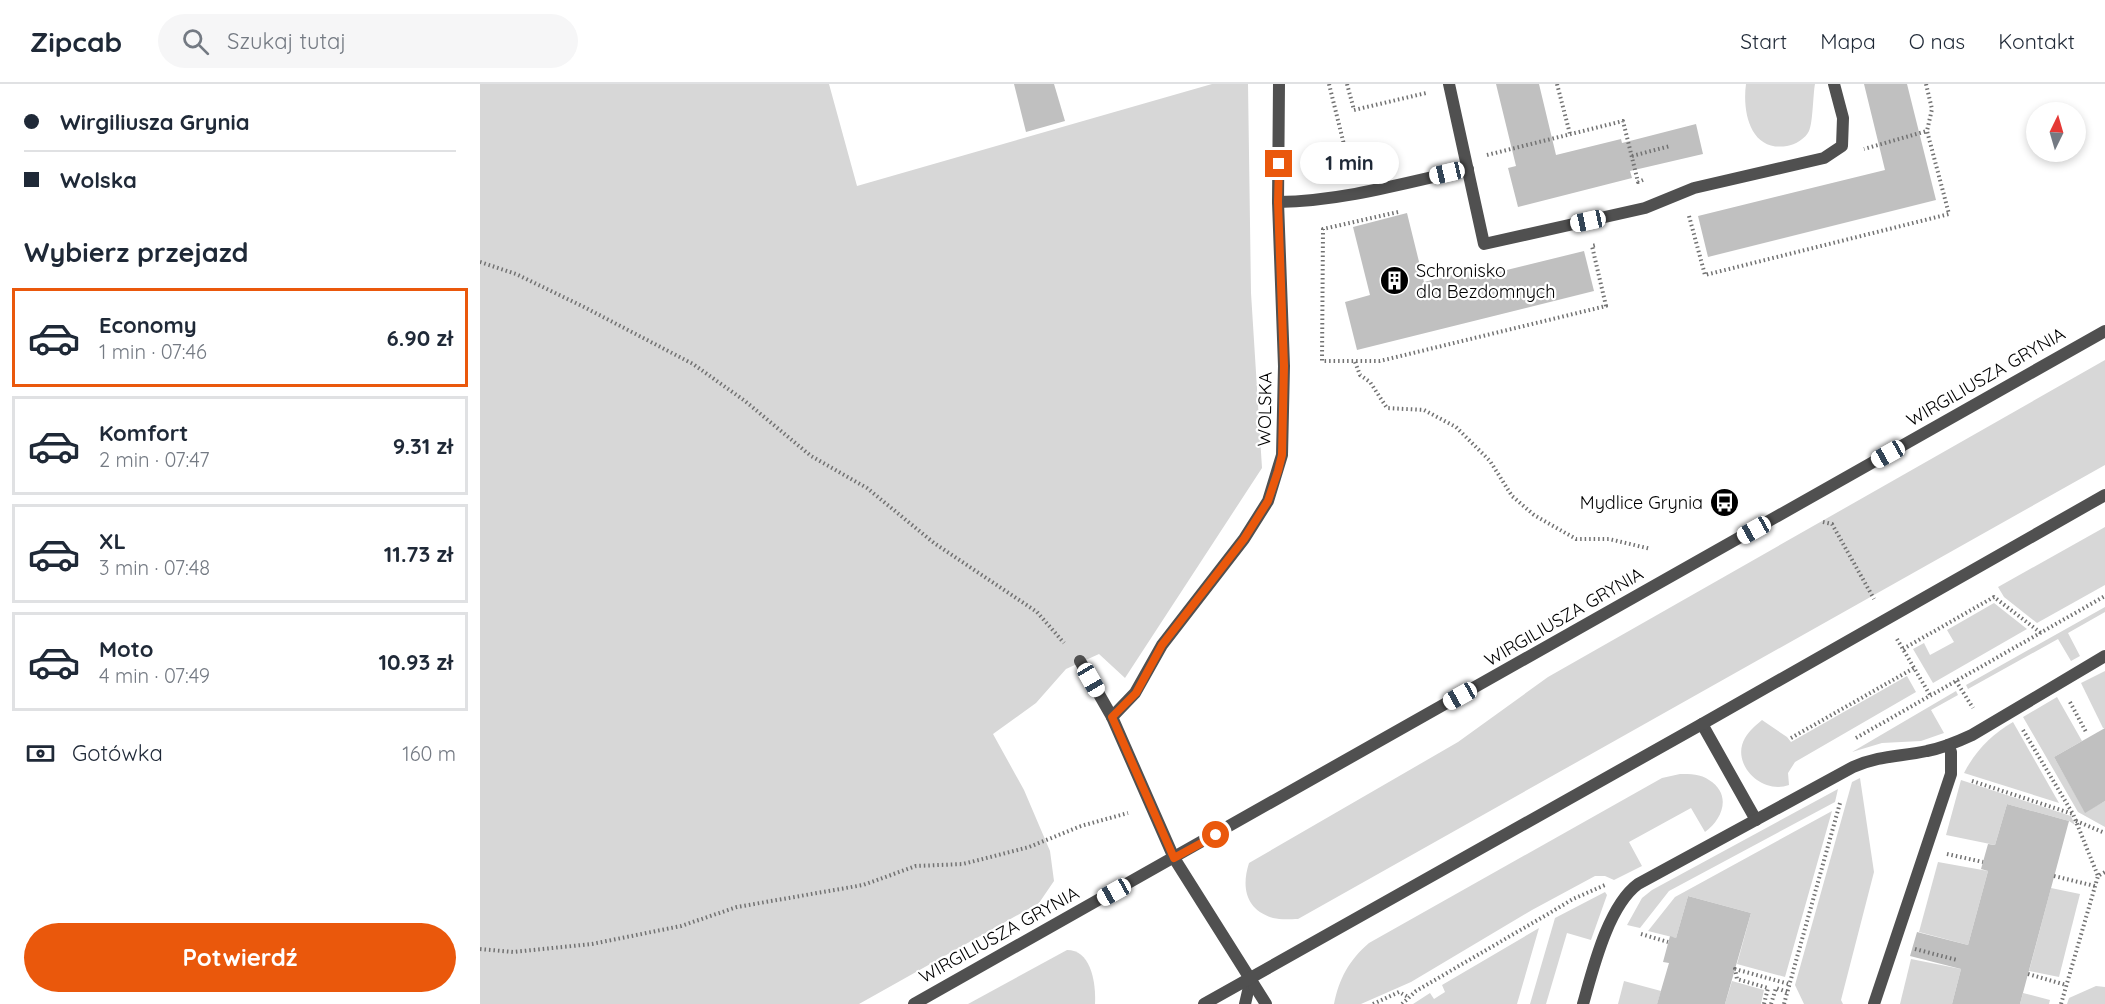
<!DOCTYPE html>
<html lang="pl">
<head>
<meta charset="utf-8">
<style>
	body { margin:0; font-family:Quicksand,sans-serif; background:#f6f6f7; color:#1f2937; height:100vh; display:flex; flex-direction:column; font-size:22px; white-space:nowrap }
	* { box-sizing:border-box; margin:0 }
	p { font-size:20px; color:#747a83 }
	.icon { flex:none; width:33px; height:33px; fill:none; stroke:currentColor; stroke-width:2; stroke-linecap:round; stroke-linejoin:round }
	.map { position:relative; flex:1; overflow:hidden }
	.panel { display:flex; flex-direction:column; background:#fff; width:480px }
	.panel>* { flex:none }
	.hud { display:grid; align-content:center; height:132px; padding:0 24px; background:#fff }
	.needle { width:39px; rotate:5deg }
	.controls { position:absolute; left:1546px; top:18px; display:grid; gap:12px }
	.controls a { display:grid; place-items:center; width:60px; height:60px; border-radius:50%; background:#fff; box-shadow:0 3px 9px #0003; font-size:30px }
	.end { position:absolute; width:27px; height:27px; margin:-14px; border:8px solid #ea580c; background:#fff; box-shadow:0 0 0 3px #fff }
	.from { border-radius:50% }
	.bubble { position:absolute; height:42px; border-radius:21px; background:#fff; box-shadow:0 3px 9px #0003; font-size:20px; font-weight:700; line-height:42px; text-align:center }
	.car { position:absolute; width:18px; height:36px; margin:-18px -9px; border-radius:8px; box-shadow:0 0 4px 2px #0007; background:linear-gradient(#fff 24%,#345 0 40%,#fff 0 76%,#345 0 86%,#fff 0) }
	.hud b { display:flex; align-items:center; gap:21px; height:57px; font-size:22px }
	.hud b+b { border-top:2px solid #e0e1e3 }
	.hud i { width:15px; height:15px; background:#1f2937 }
	ul { padding:0; list-style:none }
	li { display:flex; align-items:center; gap:18px; height:99px; margin:0 12px 9px; padding:0 12px; border:3px solid #e0e1e3; border-radius:0px }
	li div { flex:1 }
	li b { display:block; font-size:22px }
	li em { font-style:normal; font-weight:700 }
	li.selected { border-color:#ea580c }
	li>.icon { width:54px; height:54px; stroke-width:1.5 }
	h2 { padding:0 24px; font-size:27px; line-height:72px }
	.pay { display:flex; align-items:center; gap:15px; height:66px; padding:0 24px; font-size:22px }
	.pay p { margin-inline-start:auto }
	.primary-button { display:flex; gap:12px; margin-top:auto; padding:12px 24px }
	.primary-button a { flex:1; height:69px; border-radius:36px; background:#ea580c; color:#fff; font-size:24px; font-weight:700; line-height:69px; text-align:center }
	header { display:flex; align-items:center; gap:36px; box-sizing:border-box; height:84px; padding:0 30px; background:#fff; border-bottom:2px solid #e0e1e3 }
	header strong { font-size:28px }
	nav { display:flex; gap:33px; margin-inline-start:auto; font-size:21px }
	.search { width:420px; height:54px; background:#f6f6f7; display:flex; align-items:center; gap:15px; box-sizing:border-box; padding:0 21px; border-radius:33px; color:#747a83; font-size:22px }
	main { display:flex; flex:1; min-height:0 }
	.map>svg:first-child { display:block }
</style>
</head>
<body>
<header>
<strong>Zipcab</strong>
<div class="search"><svg class="icon" aria-label="search" viewBox="0 0 24 24"><circle cx="10" cy="10" r="6"/><path d="M15 15l6 6"/></svg>Szukaj tutaj</div>
<nav><a>Start</a><a>Mapa</a><a>O nas</a><a>Kontakt</a></nav>
</header>
<main>
<section class="panel">
<div class="hud">
<b><i class="from"></i>Wirgiliusza Grynia</b>
<b><i></i>Wolska</b>
</div>
<h2>Wybierz przejazd</h2>
<ul>
<li class="selected"><svg class="icon" aria-label="car" viewBox="0 0 24 24"><path d="M5 17H2v-5l4-1 3-4h7l3 4 3 1v5h-3M9 17h6M6 11h13"/><circle cx="7" cy="17" r="2"/><circle cx="17" cy="17" r="2"/></svg><div><b>Economy</b><p>1 min · 07:46</p></div><em>6.90 zł</em></li>
<li><svg class="icon" aria-label="car" viewBox="0 0 24 24"><path d="M5 17H2v-5l4-1 3-4h7l3 4 3 1v5h-3M9 17h6M6 11h13"/><circle cx="7" cy="17" r="2"/><circle cx="17" cy="17" r="2"/></svg><div><b>Komfort</b><p>2 min · 07:47</p></div><em>9.31 zł</em></li>
<li><svg class="icon" aria-label="car" viewBox="0 0 24 24"><path d="M5 17H2v-5l4-1 3-4h7l3 4 3 1v5h-3M9 17h6M6 11h13"/><circle cx="7" cy="17" r="2"/><circle cx="17" cy="17" r="2"/></svg><div><b>XL</b><p>3 min · 07:48</p></div><em>11.73 zł</em></li>
<li><svg class="icon" aria-label="car" viewBox="0 0 24 24"><path d="M5 17H2v-5l4-1 3-4h7l3 4 3 1v5h-3M9 17h6M6 11h13"/><circle cx="7" cy="17" r="2"/><circle cx="17" cy="17" r="2"/></svg><div><b>Moto</b><p>4 min · 07:49</p></div><em>10.93 zł</em></li>
</ul>
<div class="pay"><svg class="icon" aria-label="cash" viewBox="0 0 24 24"><path d="M3 7h18v10H3z"/><circle cx="12" cy="12" r="2"/></svg>Gotówka<p>160 m</p></div>
<div class="primary-button"><a>Potwierdź</a></div>
</section>
<div class="map">
<svg width="1625" height="920" viewBox="0 0 1625 920">
	<rect width="100%" height="100%" fill="#fff"/>
	<!-- green -->
	<g fill="#d7d7d7">
		<polygon points="0,0 349,0 377,102 732,0 768,0 771,209 782,384 645,594 619,570 586,585 556,619 513,650 544,706 570,767 574,797 559,819 379,920 0,920"/>
		<path d="M1266,0H1335C1333,10 1333,39 1329,47C1326,54 1315,61 1307,62C1271,68 1262,29 1266,0Z"/>
		<path d="M1625,276V381L818,835C811,835 801,836 793,834C766,826 761,804 769,779L978,658L1068,593Z"/>
		<polygon points="1625,443 1625,501 1557,539 1524,513 1518,503"/>
		<polygon points="1514,519 1547,545 1453,599 1433,565 1444,559 1450,571 1474,558 1467,546"/>
		<polygon points="1625,523 1625,528 1588,549 1600,572 1591,577 1578,555 1488,605 1486,601"/>
		<polygon points="1625,587 1625,644 1623,644 1601,599"/>
		<path d="M1427,592L1436,608L1315,678L1308,689L1309,701C1282,711 1250,680 1265,654C1269,647 1276,641 1282,636L1307,653L1311,658Z"/>
		<polygon points="1476,607 1478,611 1451,626 1464,649 1441,657 1402,659 1372,668"/>
		<polygon points="1577,613 1602,657 1574,673 1605,728 1625,717 1625,743 1598,728 1543,633"/>
		<path d="M1533,638L1579,719L1484,689C1496,666 1511,651 1533,638Z"/>
		<path d="M1200,690C1210,690 1221,690 1229,696C1252,710 1243,735 1225,748L1211,724L1149,758L1162,782L1134,796L1125,792H1115L1052,826L931,898L881,920H854C859,895 869,876 889,859L1182,694Z"/>
		<polygon points="1380,694 1394,788 1361,916 1363,920 1324,920 1315,901 1372,698"/>
		<polygon points="1481,696 1591,732 1595,741 1589,737 1527,720 1515,761 1466,751"/>
		<polygon points="1358,705 1355,718 1189,807 1160,844 1147,841 1162,814 1172,806"/>
		<polygon points="1352,727 1305,893 1257,880 1271,829 1208,812 1196,854 1168,847 1195,813"/>
		<polygon points="1458,778 1508,787 1488,861 1439,848"/>
		<polygon points="1571,804 1600,810 1579,893 1549,887"/>
		<polygon points="1125,808 1127,811 1111,856 1087,849 1066,920 1050,920 1075,834"/>
		<polygon points="1059,844 1037,920 933,920 950,909 954,915 965,908 962,901"/>
		<path d="M587,866C612,866 616,901 615,920H488Z"/>
		<polygon points="1431,875 1481,885 1472,920 1420,920"/>
		<polygon points="1144,897 1181,907 1177,920 1138,920"/>
		<polygon points="1252,897 1284,906 1281,920 1245,920"/>
		<polygon points="1616,902 1625,903 1625,920 1587,920 1589,914"/>
		<polygon points="1543,909 1570,916 1569,920 1540,920"/>
	</g>
	<!-- building -->
	<g fill="#c0c0c0">
		<polygon points="534,0 574,0 585,37 546,48"/>
		<polygon points="1016,0 1059,0 1076,71 1141,55 1142,59 1216,40 1223,70 1150,87 1152,94 1038,123 1028,84 1036,82"/>
		<polygon points="1384,0 1427,0 1456,116 1228,173 1218,132 1405,86"/>
		<polygon points="927,129 944,198 988,187 990,195 1104,167 1114,207 877,266 865,218 890,211 873,143"/>
		<polygon points="1625,644 1625,717 1605,729 1574,673"/>
		<polygon points="1527,720 1589,737 1540,920 1472,920 1481,885 1430,872 1437,848 1488,861 1508,787 1501,785 1508,760 1515,761"/>
		<polygon points="1208,812 1271,829 1245,920 1177,920 1189,879 1183,878 1190,852 1196,854"/>
	</g>
	<g fill="none" stroke-linecap="round" stroke-linejoin="round">
		<!-- path -->
		<g stroke="#727272" stroke-width="4" stroke-dasharray="1.5 3" stroke-linecap="butt">
			<polyline points="849,0 871,89"/>
			<polyline points="867,0 874,26 946,9"/>
			<polyline points="1077,0 1090,50"/>
			<polyline points="1446,0 1452,25 1447,47"/>
			<polyline points="1007,71 1143,37 1158,98 1163,96"/>
			<polyline points="1152,72 1190,62"/>
			<polyline points="918,128 843,145 842,277 900,277 1126,222 1112,162 1116,161"/>
			<polyline points="1209,132 1225,191 1469,130 1447,47 1384,65"/>
			<polyline points="0,178 36,190 104,223 213,280 265,317 331,372 387,404 454,459 557,528 584,559"/>
			<polyline points="875,278 880,291 890,298 907,324 944,326 976,343 1010,377 1032,412 1054,431 1096,455 1129,455 1171,465"/>
			<polyline points="1343,438 1352,440 1394,515"/>
			<polyline points="1417,555 1450,611"/>
			<polyline points="1423,565 1514,513 1561,549"/>
			<polyline points="1476,597 1493,624"/>
			<polyline points="1590,618 1606,648"/>
			<polyline points="1543,646 1593,730 1618,792"/>
			<polyline points="1311,654 1434,584"/>
			<polyline points="1376,654 1625,512"/>
			<polyline points="1492,697 1593,730"/>
			<polyline points="1596,737 1625,749"/>
			<polyline points="1467,770 1503,778"/>
			<polyline points="1574,792 1615,802"/>
			<polyline points="1161,850 1188,858"/>
			<polyline points="0,865 33,868 112,860 201,842 257,823 383,801 436,782 483,780 549,763 601,742 648,729"/>
			<polyline points="1435,865 1477,876"/>
			<polyline points="1548,890 1586,901"/>
			<polyline points="893,920 919,908 928,913"/>
			<polyline points="922,920 936,907 1073,827 1093,815 1125,801"/>
			<polyline points="1284,920 1288,904 1257,895 1255,885 1309,900"/>
			<polyline points="1291,920 1296,904 1307,908"/>
			<polyline points="1304,920 1360,719"/>
			<polyline points="1581,920 1618,792 1625,788"/>
		</g>
		<!-- service -->
		<g stroke="#505050" stroke-width="12">
			<polyline points="600,577 632,633 694,774"/>
			<polyline points="765,920 771,894"/>
		</g>
		<!-- minor -->
		<g stroke="#505050" stroke-width="12">
			<polyline points="969,0 1004,160 1165,124 1214,104 1344,74 1362,62 1363,34 1354,0"/>
			<path d="M798,118C862,117 925,99 988,85"/>
			<polyline points="632,633 655,609 682,561 764,455 788,417 802,371 804,282 798,118 799,0"/>
			<polyline points="1222,640 1276,736"/>
			<polyline points="694,774 786,920"/>
			<polyline points="434,920 1625,247"/>
			<polyline points="724,920 1222,640 1625,411"/>
			<path d="M1103,920C1113,885 1128,822 1158,800L1373,683C1401,671 1419,673 1447,667C1463,664 1477,658 1492,651L1625,572"/>
			<polyline points="1394,920 1471,690 1471,668 1468,661"/>
		</g>
	</g>
	<g fill="none" stroke-linecap="round" stroke-linejoin="round">
		<!-- route -->
		<polyline stroke="#ea580c" stroke-width="8" points="736,751 694,774 632,633 656,609 682,561 764,455 788,417 798,387 802,371 804,282 798,118 799,80"/>
	</g>
	<!-- icons -->
	<defs>
		<symbol id="building-disc" viewBox="-11 -11 22 22"><circle r="9.5" fill="#000" stroke="#fff"/><path d="M-4-6H4V6H1V3H-1V6H-4ZM-2.5-4.3h1.7v1.8h-1.7ZM.8-4.3h1.7v1.8H.8ZM-2.5-1h1.7V.8h-1.7ZM.8-1h1.7V.8H.8Z" fill="#fff"/></symbol>
		<symbol id="bus-disc" viewBox="-11 -11 22 22"><circle r="9.5" fill="#000" stroke="#fff"/><path d="M-5-6H5V4H4V6H2V4H-2V6H-4V4H-5ZM-3.5-4V0h7V-4ZM-3.5 1.2v1.5H-2V1.2ZM2 1.2v1.5H3.5V1.2Z" fill="#fff"/></symbol>
	</defs>
	<g fill-rule="evenodd">
		<use href="#building-disc" x="898" y="180" width="33" height="33"/>
		<use href="#bus-disc" x="1228" y="402" width="33" height="33"/>
	</g>
	<g text-anchor="middle" stroke-width="4.5" stroke-linejoin="round" paint-order="stroke">
		<!-- poi labels -->
		<g font-size="18" fill="#000" stroke="#fff" text-anchor="start">
			<text x="936" y="193">Schronisko<tspan x="936" dy="21">dla Bezdomnych</tspan></text>
			<text x="1223" y="425" text-anchor="end">Mydlice Grynia</text>
		</g>
		<!-- street labels -->
		<g font-size="18" fill="#000" stroke="#fff">
			<text transform="translate(1506 293) rotate(-30)" y="6">WIRGILIUSZA GRYNIA</text>
			<text transform="translate(785 325) rotate(-89)" y="6">WOLSKA</text>
			<text transform="translate(1084 533) rotate(-30)" y="6">WIRGILIUSZA GRYNIA</text>
			<text transform="translate(519 851) rotate(-29)" y="6">WIRGILIUSZA GRYNIA</text>
		</g>
	</g>
</svg>
<div class="controls">
<a><svg class="needle" viewBox="-14 -14 28 28"><path d="M0-13l5 13h-10z" fill="#e53935"/><path d="M0 13l5-13h-10z" fill="#747a83"/></svg></a>
</div>
<i class="end from" style="left:736px;top:751px"></i>
<i class="end" style="left:799px;top:80px"></i>
<div class="bubble" style="left:820px;top:58px;width:99px">1 min</div>
<i class="car" style="left:967px;top:89px;rotate:257deg"></i>
<i class="car" style="left:1108px;top:137px;rotate:258deg"></i>
<i class="car" style="left:1408px;top:370px;rotate:241deg"></i>
<i class="car" style="left:1274px;top:446px;rotate:241deg"></i>
<i class="car" style="left:611px;top:596px;rotate:150deg"></i>
<i class="car" style="left:980px;top:612px;rotate:241deg"></i>
<i class="car" style="left:634px;top:808px;rotate:241deg"></i>
</div>
</main>
</body>
</html>
